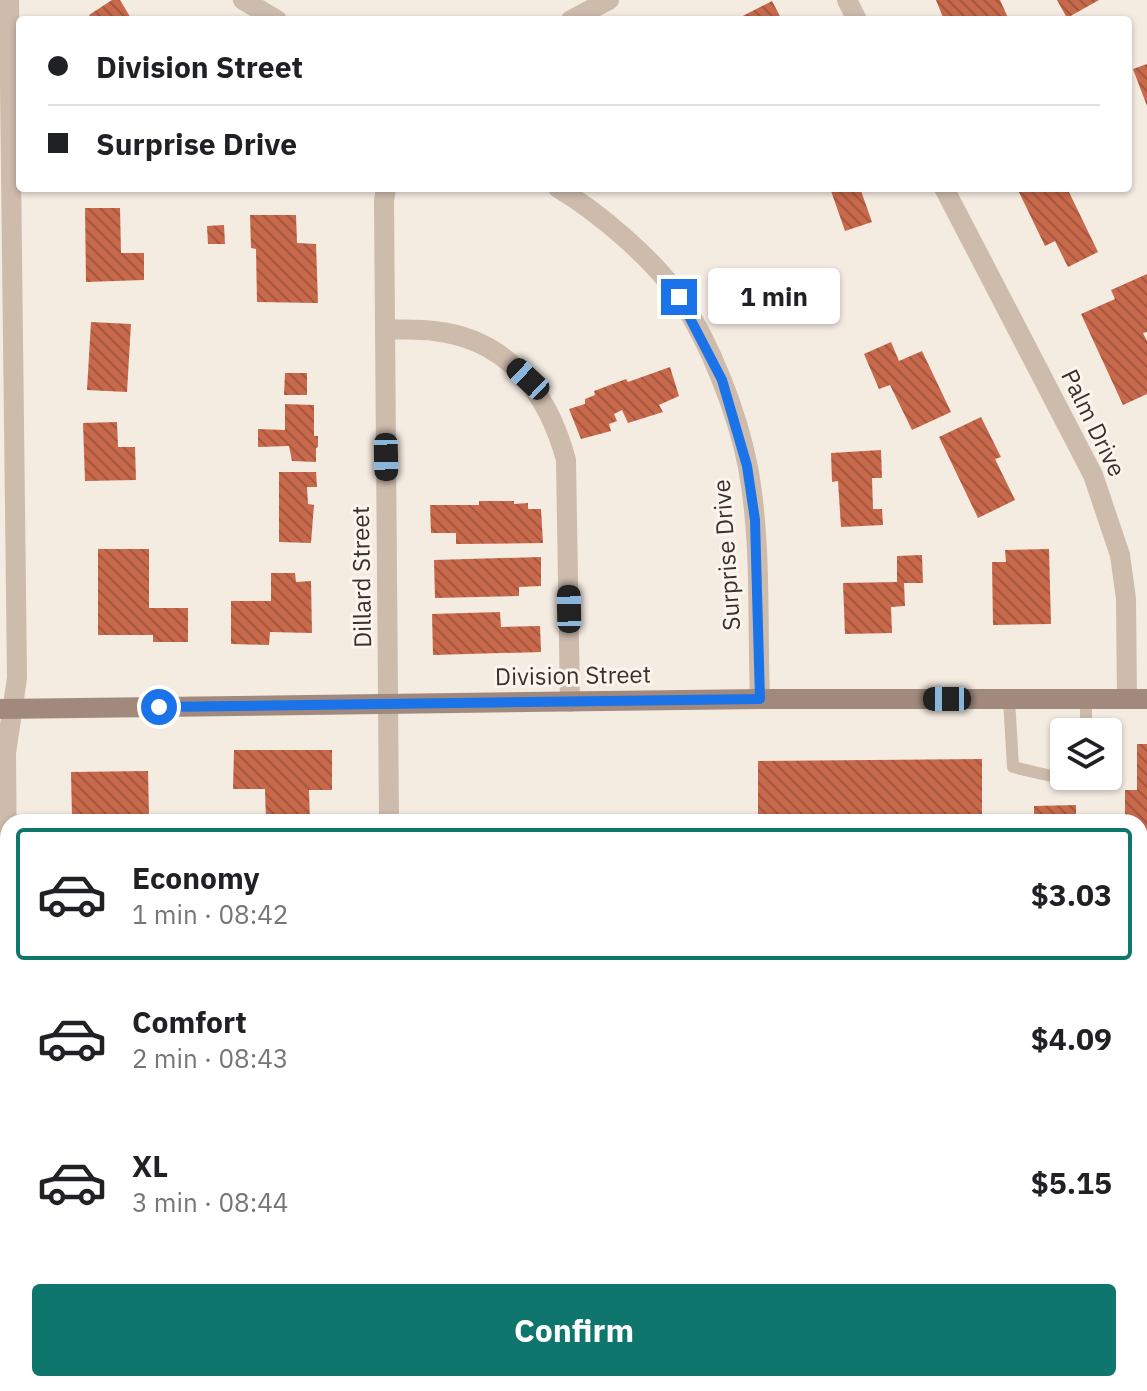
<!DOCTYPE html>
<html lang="en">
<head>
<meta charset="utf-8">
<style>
	body { margin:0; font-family:"IBM Plex Sans",sans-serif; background:#f2f2f2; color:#202124; height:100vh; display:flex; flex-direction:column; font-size:30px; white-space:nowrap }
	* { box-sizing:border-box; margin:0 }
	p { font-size:26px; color:#757577 }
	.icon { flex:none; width:44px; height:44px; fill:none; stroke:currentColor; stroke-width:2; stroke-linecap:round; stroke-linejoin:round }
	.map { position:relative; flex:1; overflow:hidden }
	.sheet { position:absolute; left:0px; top:814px; width:1148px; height:578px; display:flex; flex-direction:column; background:#fff; border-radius:24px 24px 0 0; box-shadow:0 2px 6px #0004 }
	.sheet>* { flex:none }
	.top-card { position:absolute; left:16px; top:16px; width:1116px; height:176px; border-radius:8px; box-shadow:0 2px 6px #0004; display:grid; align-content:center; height:176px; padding:0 32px; background:#fff }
	.buttons { position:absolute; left:1050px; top:718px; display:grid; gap:16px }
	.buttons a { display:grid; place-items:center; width:72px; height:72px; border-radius:8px; background:#fff; box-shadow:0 2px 6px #0004; font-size:40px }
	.end { position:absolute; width:36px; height:36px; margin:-18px; border:10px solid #1a73e8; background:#fff; box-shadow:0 0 0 4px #fff }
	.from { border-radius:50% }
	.bubble { position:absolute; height:56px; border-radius:8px; background:#fff; box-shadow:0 2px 6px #0004; font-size:26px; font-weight:700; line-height:56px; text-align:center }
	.car { position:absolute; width:24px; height:48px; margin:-24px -12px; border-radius:10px; box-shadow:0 0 6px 2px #0007; background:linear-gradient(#222 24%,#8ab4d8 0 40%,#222 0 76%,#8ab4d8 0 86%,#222 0) }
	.top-card b { display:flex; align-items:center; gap:28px; height:76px; font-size:30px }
	.top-card b+b { border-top:2px solid #e0e0e0 }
	.top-card i { width:20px; height:20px; background:#202124 }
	ul { padding:14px 0 0; list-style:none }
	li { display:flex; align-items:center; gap:24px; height:132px; margin:0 16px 12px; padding:0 16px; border:4px solid transparent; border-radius:8px }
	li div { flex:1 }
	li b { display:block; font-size:30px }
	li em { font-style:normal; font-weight:700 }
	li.active { border-color:#0f766e }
	li>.icon { width:72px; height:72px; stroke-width:1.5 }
	.primary-button { display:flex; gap:16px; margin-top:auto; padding:16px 32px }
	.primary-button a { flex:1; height:92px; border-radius:8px; background:#0f766e; color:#fff; font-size:32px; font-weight:700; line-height:92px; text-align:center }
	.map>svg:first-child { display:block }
</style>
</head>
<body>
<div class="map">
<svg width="1147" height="1391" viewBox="0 0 1147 1391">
	<defs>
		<pattern id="building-back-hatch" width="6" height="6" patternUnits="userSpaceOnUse" patternTransform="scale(2)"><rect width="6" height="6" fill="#c8694b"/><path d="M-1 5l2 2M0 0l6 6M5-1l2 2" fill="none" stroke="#a4573f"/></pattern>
	</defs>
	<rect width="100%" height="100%" fill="#f4ebe1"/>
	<!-- building -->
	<g fill="url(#building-back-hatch)">
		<polygon points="112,0 120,0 132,20 92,20 89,15"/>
		<polygon points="936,0 1000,0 1009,20 944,20"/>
		<polygon points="1057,0 1099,0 1067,18"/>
		<polygon points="772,1 782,20 735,20"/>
		<polygon points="1147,64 1147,106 1133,69"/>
		<polygon points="830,188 860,188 872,222 845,231"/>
		<polygon points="1017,188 1067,188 1098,252 1068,267 1055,241 1045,246"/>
		<polygon points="85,208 120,208 121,253 144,253 144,280 86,282"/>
		<polygon points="250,215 296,215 297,243 316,244 318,303 257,302 256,249 251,248"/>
		<polygon points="224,225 225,244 208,244 207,226"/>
		<polygon points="1147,274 1147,332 1143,333 1147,341 1147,394 1123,405 1081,314 1115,299 1111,290"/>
		<polygon points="91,322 131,324 127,392 87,390"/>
		<polygon points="891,342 899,361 922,351 951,412 912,430 890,385 879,389 864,354"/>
		<polygon points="670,367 679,396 659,405 663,412 628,423 622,410 614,414 617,421 609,424 611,431 581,439 569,409 585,404 585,399 595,395 594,391 626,379 628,382"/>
		<polygon points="285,373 307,373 307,395 284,395"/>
		<polygon points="285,404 314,405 314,436 318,436 318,447 316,448 316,462 292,461 289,446 258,447 258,429 285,430"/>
		<polygon points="981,417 1001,457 995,459 1015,500 978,518 939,437"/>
		<polygon points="117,422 118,447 135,447 136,480 85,481 83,423"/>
		<polygon points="881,450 882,478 872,478 873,509 882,509 883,525 841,527 838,481 832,482 831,453"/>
		<polygon points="279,472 316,472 317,487 307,487 308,504 314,505 311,543 279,542"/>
		<polygon points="479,501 514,501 514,504 528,503 528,509 541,509 543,543 456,544 456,533 431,533 430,505 479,505"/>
		<polygon points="98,549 149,549 149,608 188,608 188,642 153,642 153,635 98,635"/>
		<polygon points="1049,549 1051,624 993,625 992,562 1006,562 1005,550"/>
		<polygon points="922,555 923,583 904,583 905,606 891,607 892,633 845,634 843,583 897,582 897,556"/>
		<polygon points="541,557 541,586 519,587 519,596 435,598 434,560"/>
		<polygon points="271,573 295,573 296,582 311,581 312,633 270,632 269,645 231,644 231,601 271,601"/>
		<polygon points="500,612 501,627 540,626 541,652 433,655 432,614"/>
		<polygon points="1137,744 1147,744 1147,1076 1140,1077 1140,822 1125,822 1125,790 1137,790"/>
		<polygon points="234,750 332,750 332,790 309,790 310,822 266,822 265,789 233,789"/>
		<polygon points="982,759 982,822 758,822 758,761"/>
		<polygon points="148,771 149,815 123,816 123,822 92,822 92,818 72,818 71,772"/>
		<polygon points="1076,805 1076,822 1034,822 1034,806"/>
		<polygon points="281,1384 315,1384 315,1391 282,1391"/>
	</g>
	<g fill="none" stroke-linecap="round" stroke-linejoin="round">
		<!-- lane -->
		<g stroke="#cdbbac" stroke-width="12">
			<polyline points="1009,699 1013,767 1051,776 1064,772"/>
			<polyline points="1086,732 1086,699"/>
			<polyline points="1100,1384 1116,1391"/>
			<polyline points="459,1391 459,1384"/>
		</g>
		<!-- street -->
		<g stroke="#cdbbac" stroke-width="20">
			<polyline points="243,0 277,20"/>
			<polyline points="847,0 857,20"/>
			<polyline points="571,20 609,0"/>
			<polyline points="386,188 384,201 389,822"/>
			<path d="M558,188C598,212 654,259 680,298C711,345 737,412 748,467C762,543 757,623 760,699"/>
			<polyline points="944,188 1093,475 1120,555 1126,599 1127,699"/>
			<path d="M385,329C401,330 418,329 434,331C508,339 548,393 566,460L570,702"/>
			<polyline points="8,987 6,753 17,678 9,0"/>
			<polyline points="11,1384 11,1391"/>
			<polyline points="390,1384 390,1391"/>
		</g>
		<!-- secondary -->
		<polyline stroke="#a18a7d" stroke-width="20" points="0,709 760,699 1147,699"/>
	</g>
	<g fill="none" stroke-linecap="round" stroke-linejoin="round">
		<!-- route -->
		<polyline stroke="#1a73e8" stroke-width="10" points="159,707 760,699 755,520 747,466 722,380 679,297"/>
	</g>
	<g text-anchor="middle" stroke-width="6" stroke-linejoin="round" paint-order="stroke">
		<!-- street labels -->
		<g font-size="24" fill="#3b302b" stroke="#fbf5ee">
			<text transform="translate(1093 423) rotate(64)" y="8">Palm Drive</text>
			<text transform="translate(727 555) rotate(-94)" y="8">Surprise Drive</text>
			<text transform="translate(362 577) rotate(-91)" y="8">Dillard Street</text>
			<text transform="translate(573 676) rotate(-1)" y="8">Division Street</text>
		</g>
	</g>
</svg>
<div class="buttons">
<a><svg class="icon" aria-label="layers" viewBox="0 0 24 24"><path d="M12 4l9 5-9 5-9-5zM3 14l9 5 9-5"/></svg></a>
</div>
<i class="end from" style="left:159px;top:707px"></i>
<i class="end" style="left:679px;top:297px"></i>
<div class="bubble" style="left:708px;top:268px;width:132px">1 min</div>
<i class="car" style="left:528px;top:379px;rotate:313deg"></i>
<i class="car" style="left:386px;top:457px;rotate:179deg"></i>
<i class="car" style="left:569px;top:609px;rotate:359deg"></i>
<i class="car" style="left:947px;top:699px;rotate:270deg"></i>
<div class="top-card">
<b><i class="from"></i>Division Street</b>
<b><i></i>Surprise Drive</b>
</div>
<section class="sheet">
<ul>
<li class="active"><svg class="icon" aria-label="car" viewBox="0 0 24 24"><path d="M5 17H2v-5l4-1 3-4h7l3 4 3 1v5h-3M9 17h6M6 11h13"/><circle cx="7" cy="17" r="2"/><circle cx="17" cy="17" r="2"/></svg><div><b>Economy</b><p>1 min · 08:42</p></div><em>$3.03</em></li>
<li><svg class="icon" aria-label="car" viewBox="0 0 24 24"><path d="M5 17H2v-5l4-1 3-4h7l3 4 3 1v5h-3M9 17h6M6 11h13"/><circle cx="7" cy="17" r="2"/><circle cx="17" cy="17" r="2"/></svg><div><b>Comfort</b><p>2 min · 08:43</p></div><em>$4.09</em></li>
<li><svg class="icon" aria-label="car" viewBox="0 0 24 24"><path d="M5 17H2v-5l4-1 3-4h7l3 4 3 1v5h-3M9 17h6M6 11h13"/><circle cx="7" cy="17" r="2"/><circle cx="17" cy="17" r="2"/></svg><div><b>XL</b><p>3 min · 08:44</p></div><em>$5.15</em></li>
</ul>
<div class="primary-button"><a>Confirm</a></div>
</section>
</div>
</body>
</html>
